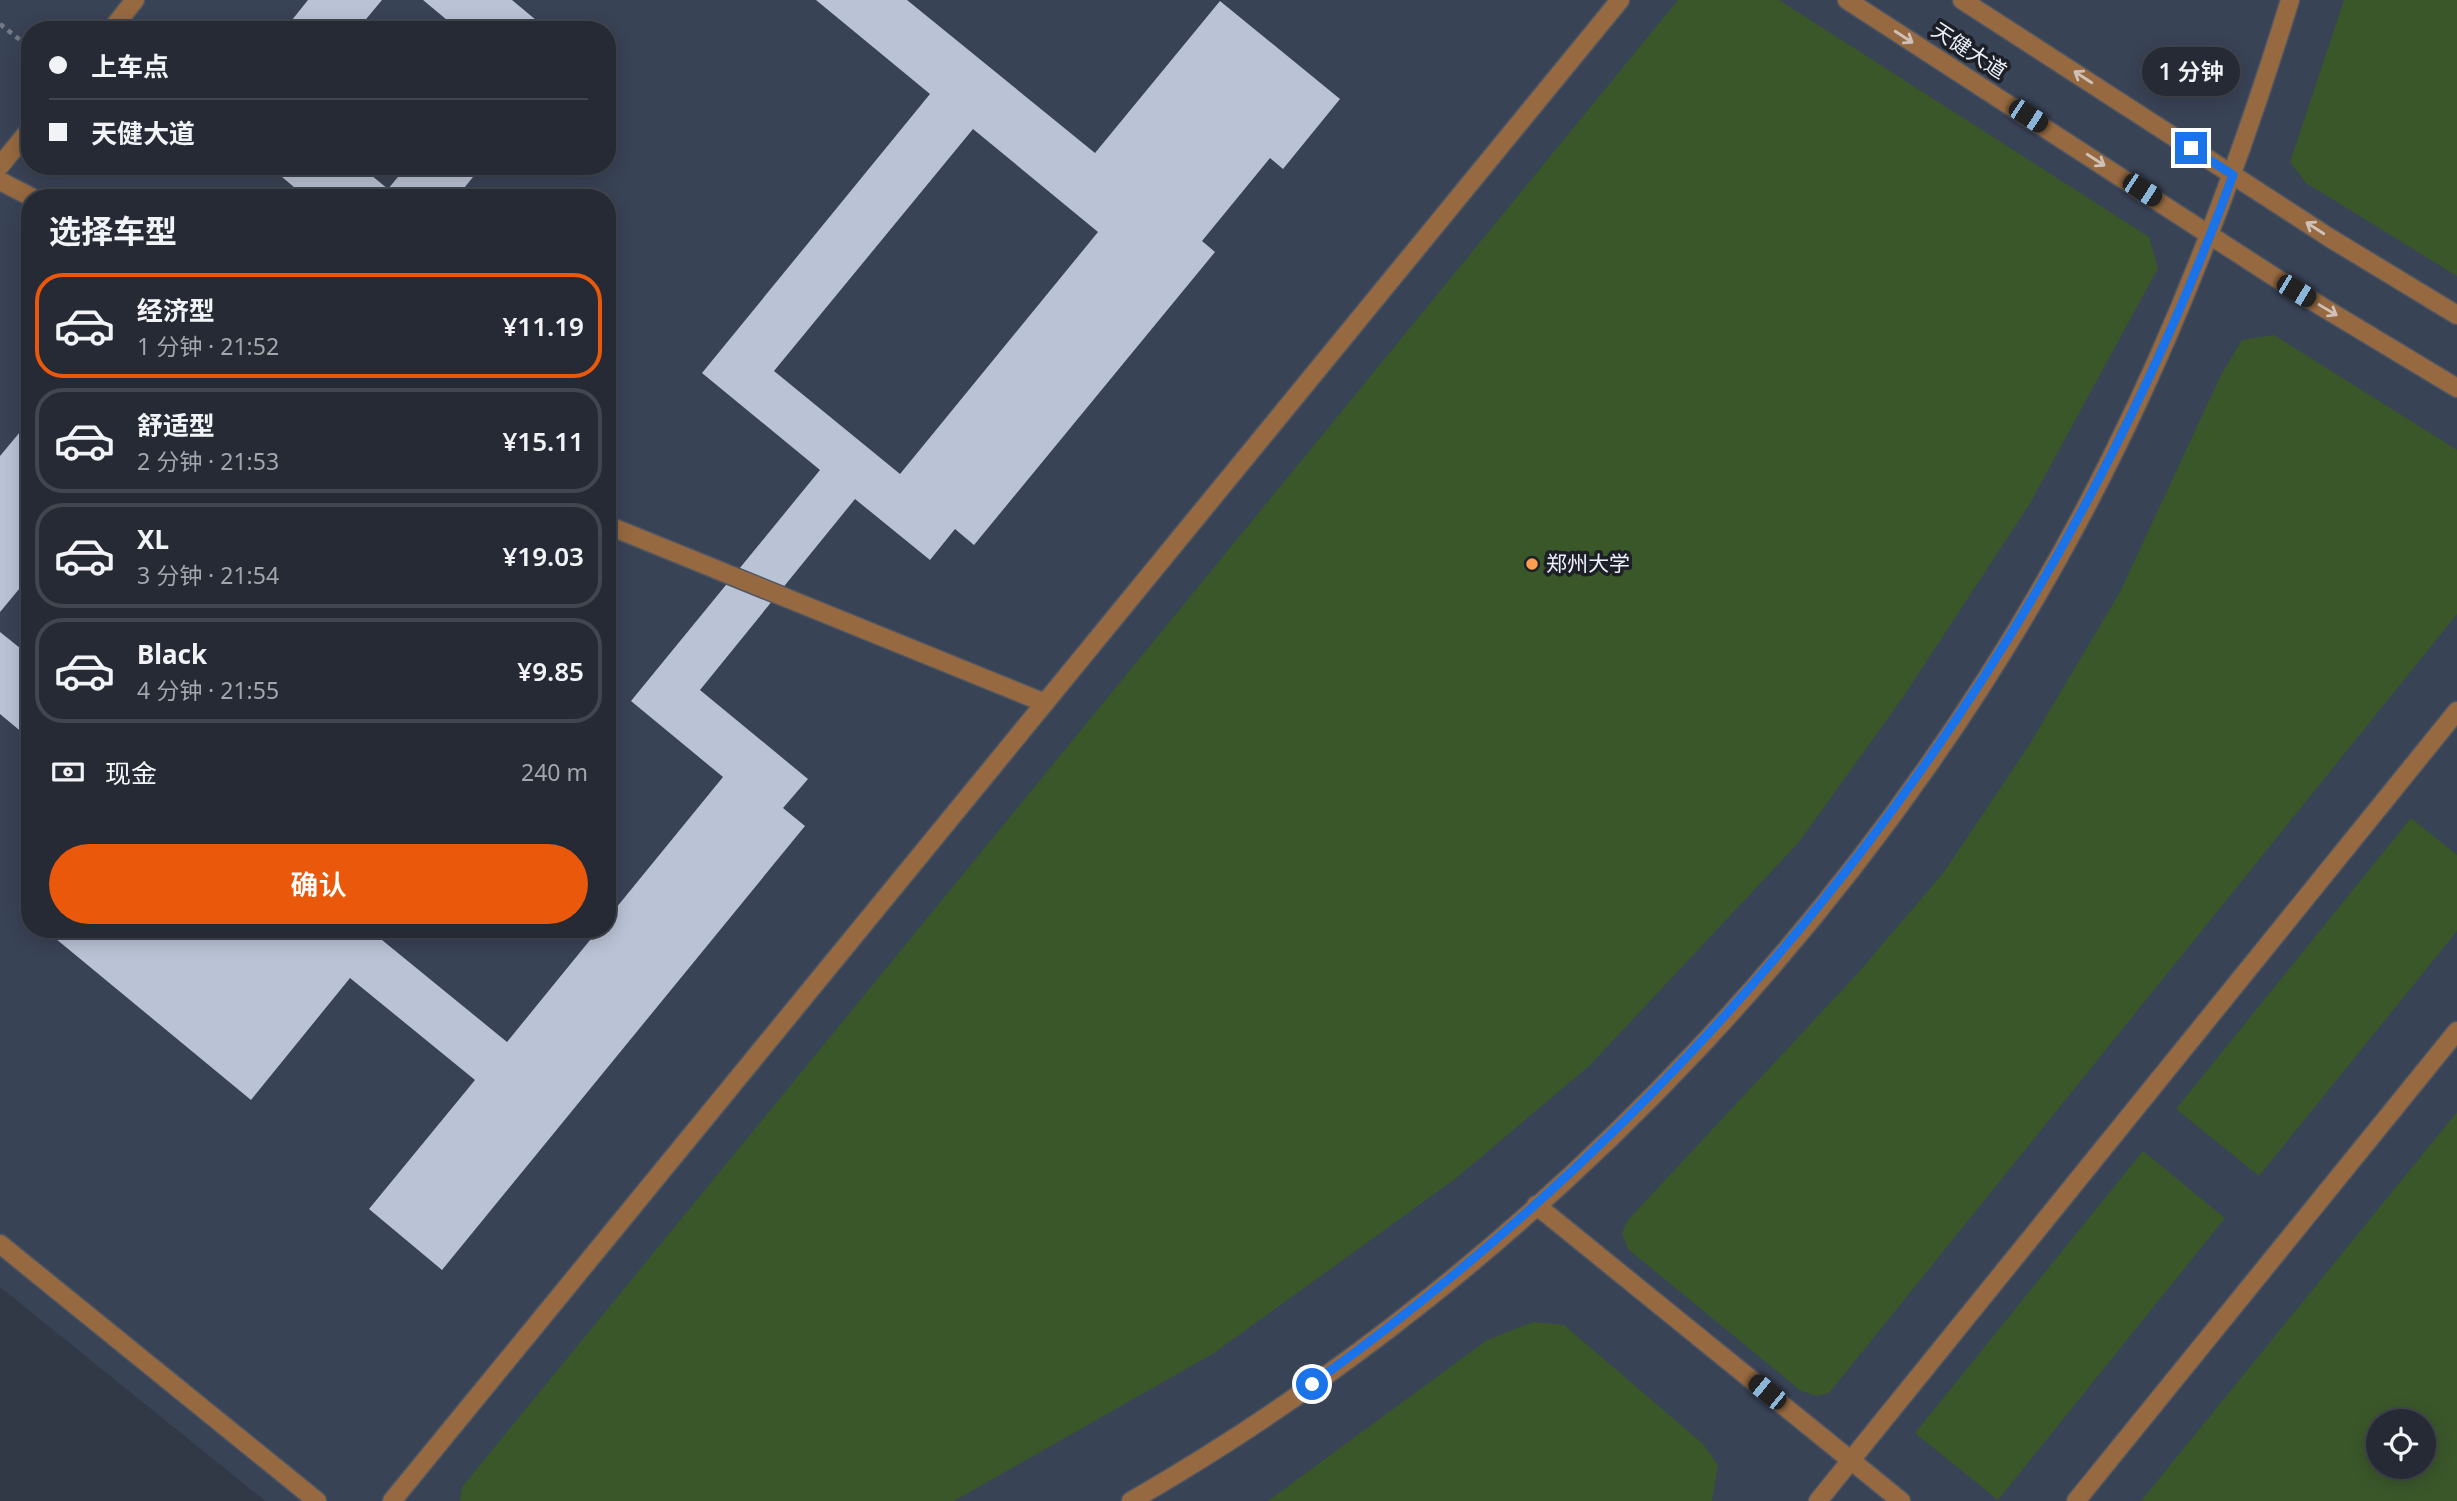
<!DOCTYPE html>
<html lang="zh">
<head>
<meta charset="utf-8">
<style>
	body { margin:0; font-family:"Noto Sans","Noto Sans SC",sans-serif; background:#2d323c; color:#f1f3f6; height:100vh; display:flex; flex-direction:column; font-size:26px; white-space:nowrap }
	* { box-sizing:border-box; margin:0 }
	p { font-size:23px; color:#a3a7ac }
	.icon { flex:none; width:38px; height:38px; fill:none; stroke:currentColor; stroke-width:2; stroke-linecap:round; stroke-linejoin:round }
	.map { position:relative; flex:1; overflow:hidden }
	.details { position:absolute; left:21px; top:189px; width:595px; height:749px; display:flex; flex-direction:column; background:#252a34; border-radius:28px; box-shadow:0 4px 18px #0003,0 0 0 2px #42464f }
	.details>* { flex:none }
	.top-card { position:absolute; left:21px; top:21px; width:595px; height:154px; border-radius:28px; box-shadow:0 4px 18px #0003,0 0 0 2px #42464f; display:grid; align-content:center; height:154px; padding:0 28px; background:#252a34 }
	.buttons { position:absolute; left:2366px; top:1409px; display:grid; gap:14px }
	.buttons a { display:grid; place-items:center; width:70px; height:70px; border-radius:50%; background:#252a34; box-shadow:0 4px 18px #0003,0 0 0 2px #42464f; font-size:35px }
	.end { position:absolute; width:32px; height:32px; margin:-16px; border:9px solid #1a73e8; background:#fff; box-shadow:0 0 0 4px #fff }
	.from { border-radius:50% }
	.bubble { position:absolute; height:49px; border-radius:24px; background:#252a34; box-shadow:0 4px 18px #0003,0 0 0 2px #42464f; font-size:23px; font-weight:600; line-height:49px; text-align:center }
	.car { position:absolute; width:21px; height:42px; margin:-21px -10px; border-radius:9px; box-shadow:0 0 5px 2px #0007; background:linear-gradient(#222 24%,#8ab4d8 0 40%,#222 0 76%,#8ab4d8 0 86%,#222 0) }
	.top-card b { display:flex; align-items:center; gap:24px; height:66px; font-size:26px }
	.top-card b+b { border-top:2px solid #42464f }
	.top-card i { width:18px; height:18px; background:#f1f3f6 }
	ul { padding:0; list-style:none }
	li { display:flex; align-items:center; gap:21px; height:105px; margin:0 14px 10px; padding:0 14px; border:4px solid #42464f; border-radius:28px }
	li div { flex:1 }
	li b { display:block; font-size:26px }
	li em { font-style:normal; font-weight:600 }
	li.on { border-color:#ea580c }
	li>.icon { width:63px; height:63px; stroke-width:1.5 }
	h2 { padding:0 28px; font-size:32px; line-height:84px }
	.pay { display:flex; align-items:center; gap:18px; height:77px; padding:0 28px; font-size:26px }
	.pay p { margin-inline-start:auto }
	.action { display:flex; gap:14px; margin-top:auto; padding:14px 28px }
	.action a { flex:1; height:80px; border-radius:42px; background:#ea580c; color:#fff; font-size:28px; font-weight:600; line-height:80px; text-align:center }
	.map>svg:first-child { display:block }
</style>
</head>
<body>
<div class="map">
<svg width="2457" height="1501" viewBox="0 0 2457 1501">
	<rect width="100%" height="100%" fill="#313846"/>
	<!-- built -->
	<path fill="#394356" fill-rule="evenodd" d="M0,0H2457V1501H265L0,1287ZM30,30H607V166H30ZM30,198H607V929H30ZM2378,1421H2424V1466H2378Z"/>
	<!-- green -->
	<g fill="#3a572a" fill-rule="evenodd">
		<polygon points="1678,0 1779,0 2149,237 2158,268 2029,505 1903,697 1799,842 1589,1066 1455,1179 1214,1353 954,1501 460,1501 462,1487"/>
		<polygon points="2344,0 2457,0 2457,276 2306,183 2290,162"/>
		<polygon points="2274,335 2457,450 2457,614 1829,1393 1817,1396 1801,1391 1628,1249 1622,1233 1627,1221 1858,973 1944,872 2028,747 2120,592 2221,375 2242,340"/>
		<polygon points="2411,818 2457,855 2457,931 2259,1176 2176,1109"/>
		<path d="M2457,1112V1501H2141ZM2378,1421H2424V1466H2378Z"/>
		<polygon points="2143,1151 2225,1218 1998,1500 1915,1433"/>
		<polygon points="1533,1322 1564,1325 1703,1444 1718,1465 1712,1501 1268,1501 1487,1340"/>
	</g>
	<!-- building -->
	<g fill="#b9c3d5" fill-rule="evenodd">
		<polygon points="308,0 382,0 357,30 284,30"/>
		<polygon points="423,0 512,0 548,30 459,30"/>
		<path d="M816,0H907L1095,153L1220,1L1340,99L1283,169L1270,158L1202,241L1215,252L974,545L955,529L930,560L855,499L700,690L808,779L783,808L805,826L442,1270L369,1209L475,1080L350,978L251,1100L44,929H391L382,940L507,1042L599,929H607V919L723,777L631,701L820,470L702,373L930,94ZM973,129L1098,232L900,474L774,371Z"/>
		<polygon points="269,166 360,166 388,189 407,166 482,166 456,198 307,198"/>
		<polygon points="30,420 30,576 0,612 0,456"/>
		<polygon points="0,632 30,656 30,739 0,714"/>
	</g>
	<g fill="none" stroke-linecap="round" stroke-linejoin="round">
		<defs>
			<g id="lane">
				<polyline points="1847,0 2296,291 2457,388"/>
				<polyline points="1962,0 2330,238 2457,315"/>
				<polyline points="111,30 135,0"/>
				<polyline points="0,166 30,129"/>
				<polyline points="0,181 33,198"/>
				<polyline points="607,525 1045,703"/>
				<polyline points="1536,1205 1901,1501"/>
				<polyline points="0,1244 317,1501"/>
				<polyline points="392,1501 1620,0"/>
				<path d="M1131,1501C1544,1264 1903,881 2113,454C2186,307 2242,156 2290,0"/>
				<polyline points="1818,1501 2457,711"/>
				<polyline points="2076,1501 2457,1031"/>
			</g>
		</defs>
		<!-- lane casing -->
		<use href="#lane" stroke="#4f5663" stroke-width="21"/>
		<!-- path -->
		<polyline stroke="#747a86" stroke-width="4.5" stroke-dasharray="5 5" stroke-linecap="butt" points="0,24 30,48"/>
		<!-- lane -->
		<use href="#lane" stroke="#966940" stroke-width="18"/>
	</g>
	<!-- one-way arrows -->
	<defs><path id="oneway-shaft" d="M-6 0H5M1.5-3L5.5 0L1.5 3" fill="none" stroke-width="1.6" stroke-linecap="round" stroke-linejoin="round" transform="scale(1.75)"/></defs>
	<g stroke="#cfc1ba">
		<use href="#oneway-shaft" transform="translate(1904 37) rotate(33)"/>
		<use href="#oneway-shaft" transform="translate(2083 77) rotate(-147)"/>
		<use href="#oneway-shaft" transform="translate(2096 160) rotate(33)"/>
		<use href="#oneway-shaft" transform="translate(2315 228) rotate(-147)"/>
		<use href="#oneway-shaft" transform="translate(2328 310) rotate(31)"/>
	</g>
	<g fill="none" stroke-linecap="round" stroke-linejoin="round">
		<!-- route -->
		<path stroke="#1a73e8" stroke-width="9" d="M1312,1384C1733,1082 2055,661 2233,175L2191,148"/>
	</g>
	<!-- markers -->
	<circle fill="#fb9e50" stroke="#1c1f26" stroke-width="2.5" cx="1532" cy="564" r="7"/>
	<g text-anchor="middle" stroke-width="7" stroke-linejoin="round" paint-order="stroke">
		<!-- street labels -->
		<g font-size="21" fill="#edf1fb" stroke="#1c1f26">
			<text transform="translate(1969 51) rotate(33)" y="7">天健大道</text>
		</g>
		<!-- poi labels -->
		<g font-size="21" fill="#edf1fb" stroke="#1c1f26" text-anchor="start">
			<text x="1546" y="571">郑州大学</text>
		</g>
	</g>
</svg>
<div class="buttons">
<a><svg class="icon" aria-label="locate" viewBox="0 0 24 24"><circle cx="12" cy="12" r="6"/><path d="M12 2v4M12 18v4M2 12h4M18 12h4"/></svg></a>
</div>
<i class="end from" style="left:1312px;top:1384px"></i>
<i class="end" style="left:2191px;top:148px"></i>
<div class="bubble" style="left:2142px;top:47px;width:98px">1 分钟</div>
<i class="car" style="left:2028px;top:116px;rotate:123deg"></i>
<i class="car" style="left:2142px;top:190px;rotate:123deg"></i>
<i class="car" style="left:2296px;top:291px;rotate:121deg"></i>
<i class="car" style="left:1767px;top:1392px;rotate:309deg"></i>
<div class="top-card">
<b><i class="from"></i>上车点</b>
<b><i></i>天健大道</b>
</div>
<section class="details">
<h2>选择车型</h2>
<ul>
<li class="on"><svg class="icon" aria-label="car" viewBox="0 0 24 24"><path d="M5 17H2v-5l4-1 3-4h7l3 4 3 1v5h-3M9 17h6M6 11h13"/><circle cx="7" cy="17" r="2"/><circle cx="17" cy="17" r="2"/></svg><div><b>经济型</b><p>1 分钟 · 21:52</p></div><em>¥11.19</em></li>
<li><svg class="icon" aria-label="car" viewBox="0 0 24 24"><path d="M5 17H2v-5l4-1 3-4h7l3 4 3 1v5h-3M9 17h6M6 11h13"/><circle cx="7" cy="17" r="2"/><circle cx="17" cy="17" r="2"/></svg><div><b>舒适型</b><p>2 分钟 · 21:53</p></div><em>¥15.11</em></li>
<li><svg class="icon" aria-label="car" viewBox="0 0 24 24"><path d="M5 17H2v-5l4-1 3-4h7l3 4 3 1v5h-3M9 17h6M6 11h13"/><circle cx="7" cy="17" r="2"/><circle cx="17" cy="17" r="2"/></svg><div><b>XL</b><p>3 分钟 · 21:54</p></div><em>¥19.03</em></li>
<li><svg class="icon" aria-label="car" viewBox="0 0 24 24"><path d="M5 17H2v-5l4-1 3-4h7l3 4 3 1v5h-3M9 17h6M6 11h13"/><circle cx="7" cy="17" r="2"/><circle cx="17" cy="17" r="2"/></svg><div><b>Black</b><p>4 分钟 · 21:55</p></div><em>¥9.85</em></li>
</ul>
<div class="pay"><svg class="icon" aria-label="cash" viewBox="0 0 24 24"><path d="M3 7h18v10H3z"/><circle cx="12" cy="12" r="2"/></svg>现金<p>240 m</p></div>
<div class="action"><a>确认</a></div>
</section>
</div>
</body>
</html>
